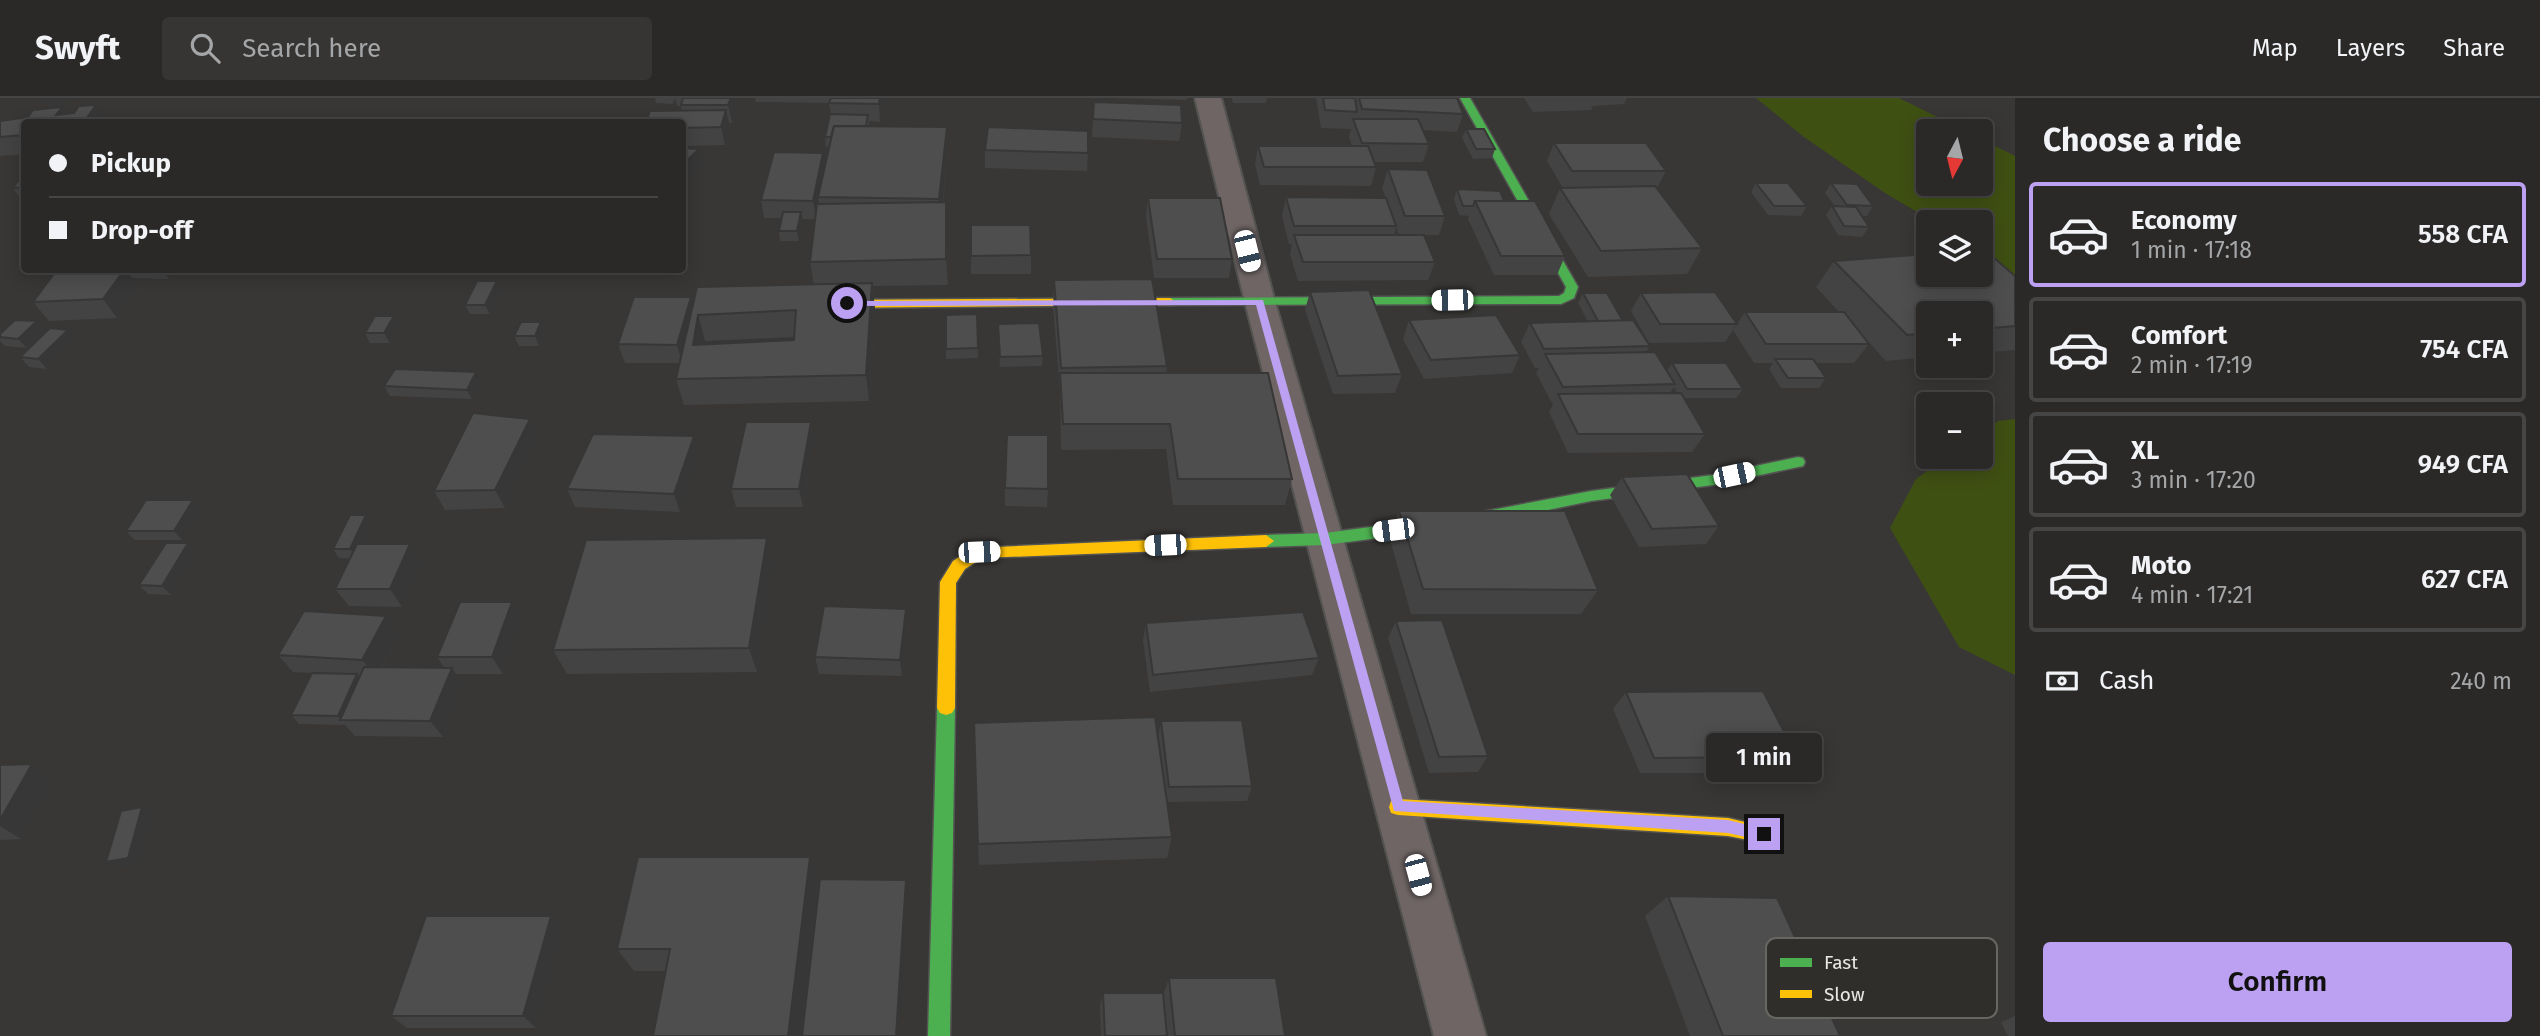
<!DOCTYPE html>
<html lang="en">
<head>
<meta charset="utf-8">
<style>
	body { margin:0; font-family:"Fira Sans",sans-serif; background:#363534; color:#f1f3f6; height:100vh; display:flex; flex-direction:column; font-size:26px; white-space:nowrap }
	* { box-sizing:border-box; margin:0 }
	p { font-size:23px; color:#a5a6a8 }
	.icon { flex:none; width:38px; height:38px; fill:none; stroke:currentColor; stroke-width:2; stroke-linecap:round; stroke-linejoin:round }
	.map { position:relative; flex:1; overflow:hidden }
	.sheet { display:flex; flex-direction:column; background:#2a2928; width:525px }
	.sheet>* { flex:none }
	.banner { position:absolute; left:21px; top:21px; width:665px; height:154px; border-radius:7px; box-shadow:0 4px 18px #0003,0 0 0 2px #464545; display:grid; align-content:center; height:154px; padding:0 28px; background:#2a2928 }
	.needle { width:46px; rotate:187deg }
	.controls { position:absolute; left:1916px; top:21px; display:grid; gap:14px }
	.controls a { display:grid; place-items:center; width:77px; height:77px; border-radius:7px; background:#2a2928; box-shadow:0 4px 18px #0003,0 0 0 2px #464545; font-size:35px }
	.end { position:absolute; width:32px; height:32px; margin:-16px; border:9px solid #bca0f2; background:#111; box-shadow:0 0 0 4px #111 }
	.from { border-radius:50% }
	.bubble { position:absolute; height:49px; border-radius:7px; background:#2a2928; box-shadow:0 4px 18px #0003,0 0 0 2px #464545; font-size:23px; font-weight:600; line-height:49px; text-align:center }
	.car { position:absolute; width:21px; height:42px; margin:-21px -10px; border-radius:9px; box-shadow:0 0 5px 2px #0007; background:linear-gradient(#fff 24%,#345 0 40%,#fff 0 76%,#345 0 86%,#fff 0) }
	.banner b { display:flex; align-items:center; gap:24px; height:66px; font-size:26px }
	.banner b+b { border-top:2px solid #464545 }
	.banner i { width:18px; height:18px; background:#f1f3f6 }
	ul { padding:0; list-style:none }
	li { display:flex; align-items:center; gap:21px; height:105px; margin:0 14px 10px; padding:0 14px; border:4px solid #464545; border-radius:7px }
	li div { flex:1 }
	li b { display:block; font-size:26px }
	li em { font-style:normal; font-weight:600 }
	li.current { border-color:#bca0f2 }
	li>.icon { width:63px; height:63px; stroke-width:1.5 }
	h2 { padding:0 28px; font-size:32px; line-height:84px }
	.pay { display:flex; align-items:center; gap:18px; height:77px; padding:0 28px; font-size:26px }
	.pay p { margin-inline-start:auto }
	.cta { display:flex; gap:14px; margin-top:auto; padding:14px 28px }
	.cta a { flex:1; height:80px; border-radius:7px; background:#bca0f2; color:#111; font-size:28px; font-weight:600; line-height:80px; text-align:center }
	header { display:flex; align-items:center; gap:42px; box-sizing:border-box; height:98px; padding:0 35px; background:#2a2928; border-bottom:2px solid #464545 }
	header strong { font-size:33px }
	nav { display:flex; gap:38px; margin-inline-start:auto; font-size:24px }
	.search { width:490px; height:63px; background:#363534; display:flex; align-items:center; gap:18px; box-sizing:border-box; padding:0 24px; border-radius:7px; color:#a5a6a8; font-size:26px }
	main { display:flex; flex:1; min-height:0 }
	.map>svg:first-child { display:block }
</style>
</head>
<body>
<header>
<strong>Swyft</strong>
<div class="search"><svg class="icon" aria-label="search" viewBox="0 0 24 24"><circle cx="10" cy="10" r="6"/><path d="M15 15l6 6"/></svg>Search here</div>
<nav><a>Map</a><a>Layers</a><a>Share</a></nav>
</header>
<main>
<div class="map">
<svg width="2015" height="938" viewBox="0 0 2015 938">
	<rect width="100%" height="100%" fill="#383735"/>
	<!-- green -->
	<g fill="#3f5013">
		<polygon points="1756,0 1899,0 1966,33 1928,33 1928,86 1981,86 1981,41 2015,58 2015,178 1981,152 1981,124 1934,124 1885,95 1804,39"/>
		<polygon points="2015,321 2015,577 1959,549 1890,430 1916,381 1947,359 1981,359 1981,335 1998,323"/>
	</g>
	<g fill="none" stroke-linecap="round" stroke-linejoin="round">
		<defs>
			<polygon id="street" points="1195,0 1221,0 1275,204 1486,938 1434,938 1245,204"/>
			<g id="fast">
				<polygon points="1460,0 1470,0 1578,189 1574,200 1561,206 1166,207 1164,204 1170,200 1559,198 1564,195 1566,189"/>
				<polygon points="1798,359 1803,360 1805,364 1803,368 1713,387 1591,403 1476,427 1325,447 1266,449 1258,443 1266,437 1325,435 1476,415 1591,393 1713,377"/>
				<polygon points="946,603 952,605 955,610 950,938 928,938 937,610 940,605"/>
			</g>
			<g id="slow">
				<polygon points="1170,200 1176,204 1174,207 821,210 815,206 821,202"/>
				<polygon points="1266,437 1274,443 1266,449 982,460 965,471 956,485 955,610 952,615 946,617 940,615 937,610 940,484 953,463 973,450"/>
				<polygon points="1398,701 1728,720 1771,730 1773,736 1771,742 1764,745 1728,738 1398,717 1391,715 1389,709 1391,703"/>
			</g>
		</defs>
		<!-- street casing -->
		<use href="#street" stroke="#535352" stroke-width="4"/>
		<!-- fast casing -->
		<use href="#fast" stroke="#535352" stroke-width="3"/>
		<!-- slow casing -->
		<use href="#slow" stroke="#535352" stroke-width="3"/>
		<!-- street -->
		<use href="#street" fill="#6f6565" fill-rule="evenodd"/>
		<!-- fast -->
		<use href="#fast" fill="#4caf50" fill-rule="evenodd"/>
		<!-- slow -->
		<use href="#slow" fill="#ffc107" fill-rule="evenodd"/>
	</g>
	<!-- wall -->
	<g fill="#444343" fill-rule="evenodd">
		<polygon points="655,0 740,0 732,25 729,25 730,29 725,47 684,48 685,51 699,51 703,69 682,89 682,24 681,8 677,8 675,0 673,6 656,5"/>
		<path d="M755,0H884L880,24L869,23V28L947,29L948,54L943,104H946L948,187L873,188L875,212L869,303L684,307L676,281L680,265H625L618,246L691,199L693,207L814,187L810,164L815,121H802L799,143H780L779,133L781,120H764L761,102L823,55L825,67L829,49H826L825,39L831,16L829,5L756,4ZM794,239V242L705,246V243Z"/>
		<polygon points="1115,0 1187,0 1187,2"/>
		<polygon points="1232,0 1267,0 1266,5 1233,5"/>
		<polygon points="1316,0 1457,0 1463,16 1457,34 1423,32 1429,46 1423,64 1374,64 1376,69 1371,88 1260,87 1255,66 1258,48 1352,48 1349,39 1351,31 1321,30"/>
		<polygon points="1524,0 1627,0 1624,6 1593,8 1591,12 1533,14"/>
		<polygon points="1094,4 1182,25 1179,43 1092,39"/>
		<polygon points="62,9 66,16 108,24 24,24 24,56 0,58 0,23 28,19"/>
		<polygon points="1466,31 1495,51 1492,60 1473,61 1462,40"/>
		<polygon points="1554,45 1666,73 1657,90 1702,150 1687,176 1588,179 1549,116 1560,90 1563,90 1547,63"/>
		<polygon points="985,52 1088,55 1087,73 985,70"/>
		<path d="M1388,71L1445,118L1439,137H1424L1435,164L1428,182L1298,183L1290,156L1292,146H1289L1282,118L1286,99L1386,100L1382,90ZM1396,129L1399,137H1394Z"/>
		<polygon points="24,75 24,100 20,100 13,90"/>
		<polygon points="1756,85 1807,108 1801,118 1768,117 1751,94"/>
		<polygon points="1831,85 1873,108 1867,118 1862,118 1869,129 1862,139 1838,137 1826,117 1832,108 1835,108 1825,95"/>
		<polygon points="1457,91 1504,103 1565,158 1557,177 1494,177 1468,121 1469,118 1459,117 1454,101"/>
		<polygon points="1148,100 1232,161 1229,180 1154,180 1146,118"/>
		<polygon points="1031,157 1031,176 971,176 971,158"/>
		<polygon points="1834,163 2015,178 2015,252 1981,255 1981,215 1928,215 1928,259 1886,263 1862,237 1869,246 1854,265 1816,265 1826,280 1819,290 1781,290 1769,271 1773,265 1754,265 1733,232 1745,214 1839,214 1816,189"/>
		<polygon points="81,172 177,172 169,181 132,180 139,188 117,220 49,223 33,204"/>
		<polygon points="1054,182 1167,268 1166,275 1292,381 1285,407 1173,407 1166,351 1061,352 1060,293 1053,208"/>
		<polygon points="497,183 502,193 490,216 470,216 465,207"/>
		<polygon points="1310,194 1402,276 1395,295 1333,296 1305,212"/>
		<path d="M1583,195L1623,223L1650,248L1646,254L1667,273L1672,265L1743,291L1736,300H1684L1705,336L1692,354L1568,355L1549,314L1553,307L1536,275L1539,270H1535L1521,244L1530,225L1588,224L1578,205ZM1674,289L1677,295H1670Z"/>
		<polygon points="1641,195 1737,226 1725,244 1649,245 1631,213"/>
		<polygon points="977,216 978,260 946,261 946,251"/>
		<polygon points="1409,222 1520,257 1512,275 1424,281 1403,241"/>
		<polygon points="37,223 45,233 27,250 5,248 0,243 0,236"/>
		<polygon points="541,224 545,233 539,248 519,248 514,238"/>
		<polygon points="399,228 390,245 370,245 365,235"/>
		<polygon points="998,236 1043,258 1042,268 1000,269"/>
		<polygon points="76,242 47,271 29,269 20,259"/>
		<polygon points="481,284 472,301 390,298 384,288"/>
		<polygon points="811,324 814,342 803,409 736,409 731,391"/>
		<polygon points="538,340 505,410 445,412 434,393"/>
		<polygon points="700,356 680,414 575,409 567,391"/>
		<polygon points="1622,379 1719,428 1706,446 1639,449 1610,397"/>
		<polygon points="1005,390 1048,391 1047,409 1005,408"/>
		<polygon points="201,412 182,442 135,442 126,433"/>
		<polygon points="1399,413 1598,492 1581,516 1411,516 1389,438"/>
		<polygon points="366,417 373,427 363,446 422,464 402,509 349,508 335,491 350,460 339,460 333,451"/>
		<polygon points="767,440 774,466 757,574 567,576 553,552"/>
		<polygon points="188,445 196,455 171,497 148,496 139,487"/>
		<polygon points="512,504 522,522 503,576 456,576 463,586 443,639 355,638 345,627 299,626 291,617 312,575 293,574 278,557 386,518 399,536 382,569 444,569 437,559"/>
		<polygon points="906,511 908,528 902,578 819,576 815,559"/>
		<polygon points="1396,523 1488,658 1478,674 1429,675 1388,540"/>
		<polygon points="1146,525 1319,560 1312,577 1150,594 1143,542"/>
		<polygon points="1626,594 1797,659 1779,675 1640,675 1613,611"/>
		<polygon points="1161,623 1252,688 1247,703 1167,704 1172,739 1167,760 979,767 978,746 1158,639"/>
		<polygon points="32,666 54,682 21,741 0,742 0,667"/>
		<polygon points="810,759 818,783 800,938 653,938 665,873 634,873 617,851"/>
		<polygon points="1668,798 1840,938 1690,938 1645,818"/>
		<polygon points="562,831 536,930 407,930 391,918"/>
		<polygon points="1169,880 1285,938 1101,938 1100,907 1103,895 1163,897"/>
		<polygon points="2015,918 2015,938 2008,938 2001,924"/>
	</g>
	<!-- shaded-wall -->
	<g fill="#373737">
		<polygon points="39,0 90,0 43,6"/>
		<polygon points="731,0 740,0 732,25 728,7"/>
		<polygon points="880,0 884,0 885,3 880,24 879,6"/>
		<polygon points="96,7 108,24 84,24"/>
		<polygon points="62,9 72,24 56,17"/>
		<polygon points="726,12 730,29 725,47 721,29"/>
		<polygon points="947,29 948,54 940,127 939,101"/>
		<polygon points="699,51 703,69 682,89 682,67"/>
		<polygon points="823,55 826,73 818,99 819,106 816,121 813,103"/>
		<polygon points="946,104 947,130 948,187 946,161"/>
		<polygon points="801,114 803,123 799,143 797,133"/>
		<polygon points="124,172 126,172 139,188 117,220 103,201"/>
		<polygon points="162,172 177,172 169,181"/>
		<polygon points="497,183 502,193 490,216 485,207"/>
		<polygon points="872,185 875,212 869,303 866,277"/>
		<polygon points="691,199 696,218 682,265 677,247"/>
		<polygon points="698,217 705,243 701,273 693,247"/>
		<polygon points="394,218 399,228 390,245 384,235"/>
		<polygon points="37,223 45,233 27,250 18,241"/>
		<polygon points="541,224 545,233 539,248 535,238"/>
		<polygon points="68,232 76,242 47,271 38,261"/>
		<polygon points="476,274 481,284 472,301 467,292"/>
		<polygon points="530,321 538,340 505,410 495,392"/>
		<polygon points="811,324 814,342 803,409 799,391"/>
		<polygon points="694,338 700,356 680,414 674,396"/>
		<polygon points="193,402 201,412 182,442 174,433"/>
		<polygon points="366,417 373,427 357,460 350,451"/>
		<polygon points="767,440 774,466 757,574 749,550"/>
		<polygon points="188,445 196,455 171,497 162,488"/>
		<polygon points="410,446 422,464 402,509 390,491"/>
		<polygon points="512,504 522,522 503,576 492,559"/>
		<polygon points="906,511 908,528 902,578 900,562"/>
		<polygon points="386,518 399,536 376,579 362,562"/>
		<polygon points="452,570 463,586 443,639 430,623"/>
		<polygon points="357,576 364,585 341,622 338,618"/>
		<polygon points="32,666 54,682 21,741 0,728 0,722"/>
		<polygon points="142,709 153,716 139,767 117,771 106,764"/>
		<polygon points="810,759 818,783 800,938 788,938"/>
		<polygon points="906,782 908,796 899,938 896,938"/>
		<polygon points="551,818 562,831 536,930 523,918"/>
	</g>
	<!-- building -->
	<g fill="#4f4e4e" stroke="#373737" stroke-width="2" fill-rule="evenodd">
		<polygon points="683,0 731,0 728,7 681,7"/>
		<polygon points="831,0 880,0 879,6 829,5"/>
		<polygon points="1323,0 1355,0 1357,14 1325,12"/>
		<polygon points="1359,0 1457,0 1463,16 1362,11"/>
		<polygon points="1094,4 1181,7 1182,25 1093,21"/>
		<polygon points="96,7 84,24 24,24 24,37 0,39 0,23 28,19 33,12 62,9 56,17 74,15 79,8"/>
		<polygon points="726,12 721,29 682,30 682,24 646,24 650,13"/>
		<polygon points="830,16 868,17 866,28 834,28 831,39 825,39"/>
		<polygon points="549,20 595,20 593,24 547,24"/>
		<polygon points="1353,21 1418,21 1429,46 1362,45"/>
		<polygon points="834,28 947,29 939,101 818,99"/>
		<polygon points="988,29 1088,33 1088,55 985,52"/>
		<polygon points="1466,31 1484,31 1495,51 1476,51"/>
		<polygon points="1554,45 1646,45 1666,73 1572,73"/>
		<polygon points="1258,48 1368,48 1376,69 1264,69"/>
		<polygon points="682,50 699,51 682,67"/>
		<polygon points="774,54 823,55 813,103 761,102"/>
		<polygon points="1388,71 1427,72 1445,118 1405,118"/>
		<polygon points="24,75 24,89 13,90"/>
		<polygon points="1756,85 1788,85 1807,108 1774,108"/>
		<polygon points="1831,85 1857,86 1873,108 1847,107"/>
		<polygon points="1655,88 1702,150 1601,153 1560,90"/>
		<polygon points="1457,91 1500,93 1504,103 1475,103 1473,108 1463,108"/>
		<polygon points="1286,99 1386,100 1396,128 1294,128"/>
		<polygon points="1148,100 1220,100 1232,161 1157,161"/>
		<polygon points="1475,103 1535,103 1565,158 1501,158"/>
		<polygon points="946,104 946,161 810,164 817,106"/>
		<polygon points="1832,108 1856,109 1869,129 1844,128"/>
		<polygon points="783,114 801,114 797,133 779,133"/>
		<polygon points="971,127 1030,127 1031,157 971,158"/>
		<polygon points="1294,137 1424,137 1435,164 1303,164"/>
		<polygon points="1981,152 1985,152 2015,178 2015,228 1981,231 1981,215 1928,215 1928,235 1907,237 1834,163 1928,156 1928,177 1981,177"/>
		<polygon points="91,172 124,172 103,201 33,204 56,173"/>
		<polygon points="1152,181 1167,268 1061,270 1054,182"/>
		<polygon points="477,183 497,183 485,207 465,207"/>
		<path d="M872,185L866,277L676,281L697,189ZM796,212L794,242L693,247L698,217Z"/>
		<polygon points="1369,192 1402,276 1338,278 1310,194"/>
		<polygon points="1715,194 1737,226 1660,226 1641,195"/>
		<polygon points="1583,195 1607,195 1623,223 1598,223"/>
		<polygon points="634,199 691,199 677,247 618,246"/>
		<polygon points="1745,214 1844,214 1869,246 1766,246"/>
		<polygon points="977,216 978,250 946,251 946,217"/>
		<polygon points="1496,217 1520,257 1431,262 1409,222"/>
		<polygon points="375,218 394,218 384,235 365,235"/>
		<polygon points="15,222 37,223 18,241 0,239 0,236"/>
		<polygon points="1633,222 1650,248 1544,251 1530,225"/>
		<polygon points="521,224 541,224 535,238 514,238"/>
		<polygon points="1039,225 1043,258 1000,259 998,226"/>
		<polygon points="50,230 68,232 38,261 20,259"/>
		<polygon points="1655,254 1675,286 1563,289 1545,256"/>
		<polygon points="1775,261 1813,261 1826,280 1788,280"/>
		<polygon points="1672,265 1726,265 1743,291 1687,291"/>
		<polygon points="395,271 476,274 467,292 384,288"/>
		<polygon points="1060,275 1268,275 1292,381 1178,381 1170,326 1063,326"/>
		<polygon points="1681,295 1705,336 1578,336 1558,296"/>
		<polygon points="473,315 530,321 495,392 434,393"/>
		<polygon points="746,324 811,324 799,391 731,391"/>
		<polygon points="593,336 694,338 674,396 567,391"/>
		<polygon points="1007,337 1048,337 1048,391 1005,390"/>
		<polygon points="1687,376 1719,428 1652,431 1622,379"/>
		<polygon points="146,402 193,402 174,433 126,433"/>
		<polygon points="1399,413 1565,413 1598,492 1423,491"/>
		<polygon points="350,417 366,417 350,451 333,451"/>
		<polygon points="767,440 749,550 553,552 586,442"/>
		<polygon points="166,445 188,445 162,488 139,487"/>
		<polygon points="357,446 410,446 390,491 335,491"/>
		<polygon points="460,504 512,504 492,559 437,559"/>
		<polygon points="824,508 906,511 900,562 815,559"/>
		<polygon points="304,513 386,518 362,562 278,557"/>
		<polygon points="1303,514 1319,560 1153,577 1146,525"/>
		<polygon points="1442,522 1488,658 1439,659 1396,523"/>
		<polygon points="364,569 452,570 430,623 340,622"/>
		<polygon points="312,575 357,576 338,618 291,617"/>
		<polygon points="1763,593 1797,659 1654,660 1626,594"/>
		<polygon points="1155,619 1172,739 978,746 974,625"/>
		<polygon points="1242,622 1252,688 1169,689 1161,623"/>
		<polygon points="32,666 0,722 0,667"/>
		<polygon points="142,709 128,760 106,764 121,713"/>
		<polygon points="638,759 810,759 788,938 653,938 670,851 617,851"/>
		<polygon points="820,781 906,782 896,938 802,938"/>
		<polygon points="1668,798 1777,800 1840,938 1723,938"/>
		<polygon points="426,818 551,818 523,918 391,918"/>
		<polygon points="1169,880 1276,880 1285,938 1175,938"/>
		<polygon points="1103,895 1163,895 1167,938 1105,938"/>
	</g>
	<!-- route -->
	<polygon fill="#bca0f2" points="1263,202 1403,703 1728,722 1769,732 1769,741 1764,743 1728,735 1394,713 1256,207 847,208 843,205 847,203"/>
	<!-- legend -->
	<rect x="1766" y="840" width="231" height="80" rx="10" fill="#2f2e2a" stroke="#676662" stroke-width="2"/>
	<rect x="1780" y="860" width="32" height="9" fill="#4caf50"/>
	<rect x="1780" y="892" width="32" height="8" fill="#ffc107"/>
	<g font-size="19" fill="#e9e8e6">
		<text x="1824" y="871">Fast</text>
		<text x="1824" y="903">Slow</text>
	</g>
</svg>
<div class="controls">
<a><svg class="needle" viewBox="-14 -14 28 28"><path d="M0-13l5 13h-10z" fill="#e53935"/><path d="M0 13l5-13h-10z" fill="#a5a6a8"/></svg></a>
<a><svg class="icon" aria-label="layers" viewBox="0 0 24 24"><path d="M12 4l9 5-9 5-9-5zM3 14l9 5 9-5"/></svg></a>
<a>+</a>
<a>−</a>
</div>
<i class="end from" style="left:847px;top:205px"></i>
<i class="end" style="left:1764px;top:736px"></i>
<div class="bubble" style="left:1706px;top:635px;width:116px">1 min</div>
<i class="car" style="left:1247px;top:153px;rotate:166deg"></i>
<i class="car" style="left:1452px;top:202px;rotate:269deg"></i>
<i class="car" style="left:1734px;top:377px;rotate:78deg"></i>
<i class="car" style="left:1393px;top:432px;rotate:263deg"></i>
<i class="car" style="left:1165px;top:447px;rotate:268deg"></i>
<i class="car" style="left:979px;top:454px;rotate:88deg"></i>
<i class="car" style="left:1418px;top:777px;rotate:165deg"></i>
<div class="banner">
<b><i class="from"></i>Pickup</b>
<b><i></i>Drop-off</b>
</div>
</div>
<section class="sheet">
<h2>Choose a ride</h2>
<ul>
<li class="current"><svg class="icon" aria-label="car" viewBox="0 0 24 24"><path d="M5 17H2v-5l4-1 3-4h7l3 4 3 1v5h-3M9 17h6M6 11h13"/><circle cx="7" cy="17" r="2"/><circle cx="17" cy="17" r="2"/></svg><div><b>Economy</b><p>1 min · 17:18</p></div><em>558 CFA</em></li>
<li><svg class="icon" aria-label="car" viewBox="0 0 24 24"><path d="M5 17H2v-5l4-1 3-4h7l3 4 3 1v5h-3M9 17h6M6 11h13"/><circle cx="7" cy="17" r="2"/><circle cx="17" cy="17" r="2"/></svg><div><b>Comfort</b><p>2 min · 17:19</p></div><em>754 CFA</em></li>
<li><svg class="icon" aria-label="car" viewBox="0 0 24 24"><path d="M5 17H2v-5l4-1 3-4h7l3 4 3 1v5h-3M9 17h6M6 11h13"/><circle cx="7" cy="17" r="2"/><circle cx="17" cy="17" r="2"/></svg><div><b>XL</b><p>3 min · 17:20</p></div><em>949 CFA</em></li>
<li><svg class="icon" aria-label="car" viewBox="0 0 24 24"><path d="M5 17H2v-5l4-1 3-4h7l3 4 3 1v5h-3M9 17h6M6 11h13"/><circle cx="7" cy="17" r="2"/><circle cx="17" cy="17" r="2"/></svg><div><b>Moto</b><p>4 min · 17:21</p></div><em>627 CFA</em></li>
</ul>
<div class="pay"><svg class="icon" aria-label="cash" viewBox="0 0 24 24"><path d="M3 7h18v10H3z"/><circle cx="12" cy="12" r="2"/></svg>Cash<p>240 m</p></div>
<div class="cta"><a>Confirm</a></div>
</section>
</main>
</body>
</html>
